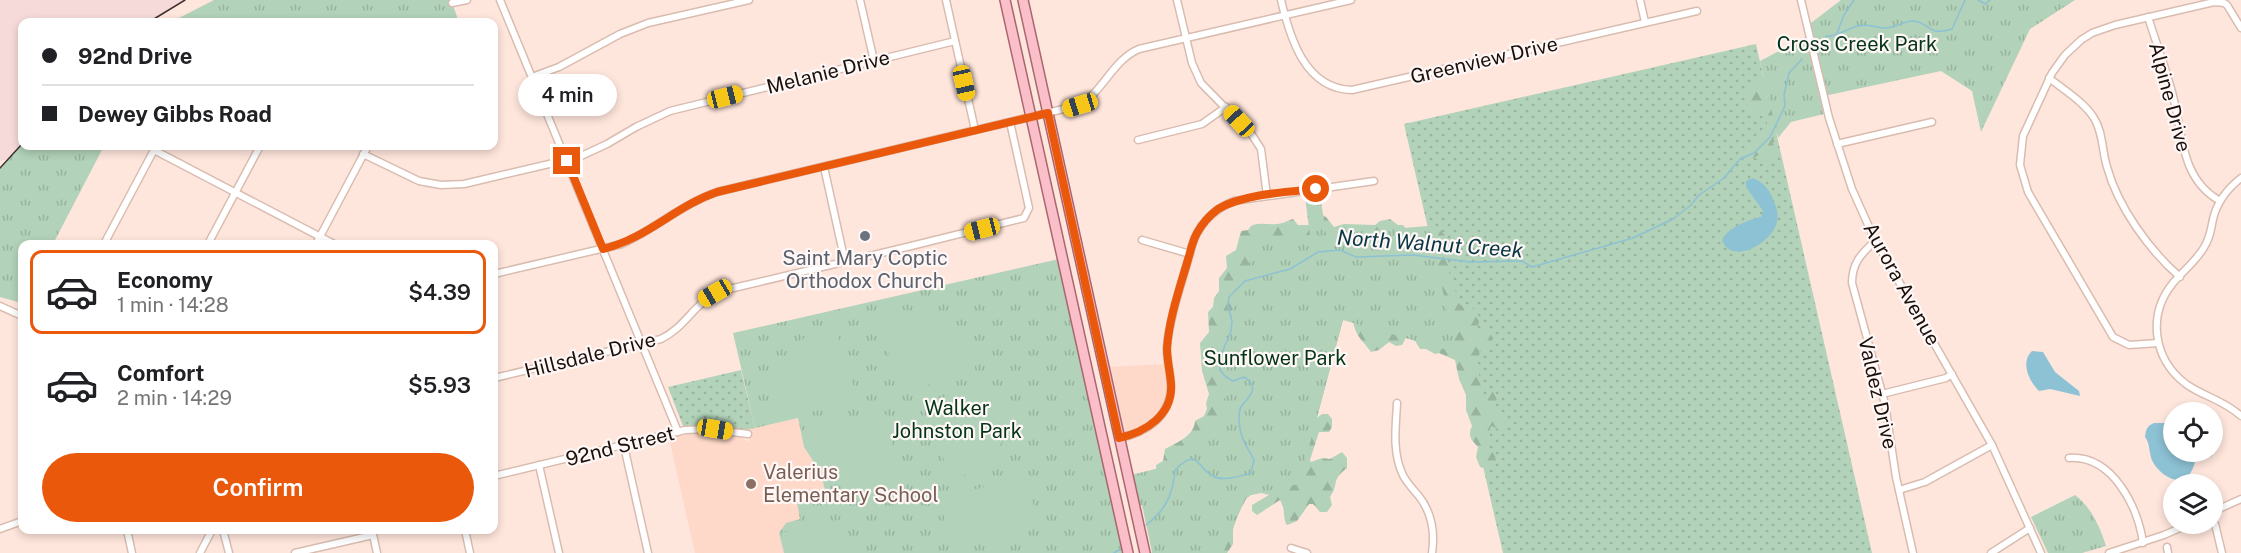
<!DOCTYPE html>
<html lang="en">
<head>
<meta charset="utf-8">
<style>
	body { margin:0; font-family:"Public Sans",sans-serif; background:#f6f6f6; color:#202124; height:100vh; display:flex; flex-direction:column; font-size:22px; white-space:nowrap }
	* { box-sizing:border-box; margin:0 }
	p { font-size:20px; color:#757577 }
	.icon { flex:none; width:33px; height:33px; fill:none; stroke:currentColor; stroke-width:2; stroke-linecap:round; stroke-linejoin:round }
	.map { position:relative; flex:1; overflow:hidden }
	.sheet { position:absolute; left:18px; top:240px; width:480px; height:294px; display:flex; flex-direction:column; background:#fff; border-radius:12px; box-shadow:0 3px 9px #0003 }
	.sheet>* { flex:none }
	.top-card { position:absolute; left:18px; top:18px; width:480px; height:132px; border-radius:12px; box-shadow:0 3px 9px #0003; display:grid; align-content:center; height:132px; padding:0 24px; background:#fff }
	.controls { position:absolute; left:2163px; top:402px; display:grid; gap:12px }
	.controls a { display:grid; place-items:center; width:60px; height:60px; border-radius:50%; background:#fff; box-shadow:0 3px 9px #0003; font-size:30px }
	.end { position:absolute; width:27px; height:27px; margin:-14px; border:8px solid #ea580c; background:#fff; box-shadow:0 0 0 3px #fff }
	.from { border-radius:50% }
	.bubble { position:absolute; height:42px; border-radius:21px; background:#fff; box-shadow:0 3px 9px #0003; font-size:20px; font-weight:600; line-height:42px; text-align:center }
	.car { position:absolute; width:18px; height:36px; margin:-18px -9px; border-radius:8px; box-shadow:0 0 4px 2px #0007; background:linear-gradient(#f5c518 24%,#345 0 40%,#f5c518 0 76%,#345 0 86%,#f5c518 0) }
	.top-card b { display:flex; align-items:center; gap:21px; height:57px; font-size:22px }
	.top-card b+b { border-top:2px solid #e0e0e0 }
	.top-card i { width:15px; height:15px; background:#202124 }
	ul { padding:10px 0 0; list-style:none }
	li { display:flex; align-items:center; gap:18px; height:84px; margin:0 12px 9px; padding:0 12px; border:3px solid transparent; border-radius:12px }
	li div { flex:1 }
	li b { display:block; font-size:22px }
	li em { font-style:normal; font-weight:600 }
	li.on { border-color:#ea580c }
	li>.icon { width:54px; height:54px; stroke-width:1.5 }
	.action { display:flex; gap:12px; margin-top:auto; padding:12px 24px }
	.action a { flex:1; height:69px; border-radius:36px; background:#ea580c; color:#fff; font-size:24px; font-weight:600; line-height:69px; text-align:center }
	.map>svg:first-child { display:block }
</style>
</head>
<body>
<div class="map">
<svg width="2241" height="553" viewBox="0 0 2241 553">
	<defs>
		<pattern id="grass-dots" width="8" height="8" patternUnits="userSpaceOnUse" patternTransform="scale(1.5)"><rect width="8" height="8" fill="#b2d2b9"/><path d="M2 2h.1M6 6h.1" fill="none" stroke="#98b39e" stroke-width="1.8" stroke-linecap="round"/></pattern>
		<pattern id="forest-firs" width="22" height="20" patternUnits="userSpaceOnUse" patternTransform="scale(1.5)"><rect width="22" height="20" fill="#b2d2b9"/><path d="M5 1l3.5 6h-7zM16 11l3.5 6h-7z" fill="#98b39e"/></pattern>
		<pattern id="park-tufts" width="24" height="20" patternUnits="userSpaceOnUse" patternTransform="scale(1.5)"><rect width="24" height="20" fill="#b2d2b9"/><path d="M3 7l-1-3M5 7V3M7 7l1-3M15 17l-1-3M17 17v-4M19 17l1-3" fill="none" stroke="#98b39e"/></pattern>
	</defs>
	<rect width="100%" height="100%" fill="#ffe6dc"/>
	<!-- commercial -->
	<polygon fill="#f5dad9" points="0,0 185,0 149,22 22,22 22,144 8,159 0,161"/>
	<!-- built -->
	<g fill="#fed8c8">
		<polygon points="1168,364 1170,398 1150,426 1123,437 1108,367"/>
		<polygon points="798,418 804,447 821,473 826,495 801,519 779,533 784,553 695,553 669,438 693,433 710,432 741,437 750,443 747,429"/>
	</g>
	<!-- grass -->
	<g fill="url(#grass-dots)">
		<polygon points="1756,44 1872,553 1503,553 1404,124"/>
		<polygon points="741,370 755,428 744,430 707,425 683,426 668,387"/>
	</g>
	<!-- forest -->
	<g fill="url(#forest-firs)">
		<polygon points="1764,77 1782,124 1772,141 1775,149 1774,161 1764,160 1761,154 1745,162 1741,155 1749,150 1750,142 1767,125 1767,118 1749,112 1746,93 1748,83"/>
		<path d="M1316,211L1326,217L1334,227L1344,224L1375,225L1380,221L1390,219L1398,225H1403L1407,230H1425L1437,226L1447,238V244L1450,248L1461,249L1463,256L1460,258L1448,257L1447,258L1449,272L1455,282L1456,299L1460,305L1470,306L1477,312L1480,320L1476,330L1487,329L1493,338L1491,344L1480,349L1478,363L1481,393L1484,395L1492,391C1502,400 1493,400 1494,408L1502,417L1505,424L1502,431L1492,426L1490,428V441L1488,446L1495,456L1496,462C1489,465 1488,470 1480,467L1476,457L1478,447C1472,440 1467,437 1472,426L1466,410V395L1459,379L1455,360L1439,353L1435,354L1426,349H1420L1414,339L1407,336L1402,345L1396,346L1389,342L1379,350L1371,352C1363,340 1356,338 1353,321L1344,316L1317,418L1322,414H1328L1332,419V427L1329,432H1319L1310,460L1311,462L1322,458L1330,459L1342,452L1347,458V468C1330,481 1340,483 1330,497L1332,505L1327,512H1320L1313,504H1309L1297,521L1287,525C1282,518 1286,508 1280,500L1257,515L1252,511V505L1269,495L1261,493L1251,495L1246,499L1235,520L1233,530V544L1227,553H1163L1156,465L1163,461L1165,449C1178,442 1194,436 1195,421L1204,416L1207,409L1206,403L1209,394L1202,371L1200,343L1209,332L1208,312L1213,307L1214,298L1219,291V278L1227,268L1226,256L1236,250L1241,231L1248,230L1251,226C1259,222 1268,225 1277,224C1283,224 1288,220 1293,219L1298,225H1309Z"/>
	</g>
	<!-- park -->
	<g fill="url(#park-tufts)">
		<polygon points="214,0 451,0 459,22 171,22"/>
		<polygon points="1841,0 2075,0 2030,29 1981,132 1972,91 1941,71 1824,96 1828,113 1791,122 1778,138 1760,61 1809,35 1807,26"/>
		<polygon points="22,144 104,146 53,244 22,244 22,303 0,297 0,168"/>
		<polygon points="1319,188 1326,234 1428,226 1457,353 1343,320 1299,484 1246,496 1223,553 1151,553 1152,552 1142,505 1139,505 1131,475 1171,465 1206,437 1227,406 1215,357 1257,242 1310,235 1304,190"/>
		<polygon points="1059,259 1123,553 784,553 779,533 786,523 800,519 797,502 826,495 821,473 804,447 798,418 755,428 733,333"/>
		<path d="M2075,495C2091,507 2100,527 2106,546L2082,553H2048L2031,517Z"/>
	</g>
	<!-- pitch -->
	<g fill="#b2d2b9">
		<path d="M892,310C932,307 968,331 976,372L901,392L896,389L881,313Z"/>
		<path d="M834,323L857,397L854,403L778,419C764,377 792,334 834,323Z"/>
		<path d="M1008,385C1021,429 993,470 949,480L929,404L933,399Z"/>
		<path d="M882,412L887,415L901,490C854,501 817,477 805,431Z"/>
		<polygon points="1025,475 1040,526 954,551 939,500"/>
		<polygon points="843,519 850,553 786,553 781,533"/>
	</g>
	<!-- water -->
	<g fill="#8dc1d4">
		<path d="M1753,178C1763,182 1768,188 1772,197C1776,206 1780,215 1776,225C1770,243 1732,266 1722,240C1729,227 1748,220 1761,217L1763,211L1746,187V181Z"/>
		<path d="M2032,351L2043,352L2055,372L2079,391L2080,396L2050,389L2039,391C2029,381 2020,362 2032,351Z"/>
		<path d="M2154,423H2167L2173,425L2174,452H2212V456L2195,461C2190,488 2167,483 2154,464C2148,455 2151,444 2145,437C2146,429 2147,426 2154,423Z"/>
	</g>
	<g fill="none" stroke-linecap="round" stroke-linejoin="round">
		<!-- stream -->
		<g stroke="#8dc1d4" stroke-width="1.5">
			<polyline points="1978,0 1985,4 1990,0"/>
			<polyline points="1837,33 1844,15 1854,0"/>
			<path d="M1823,39L1827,36C1837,37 1848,28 1858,26C1868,23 1876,28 1886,28C1895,28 1904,21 1913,21C1931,22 1926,37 1952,29L1965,0"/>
			<path d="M1146,525C1166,510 1173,494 1175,470C1199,446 1195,467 1213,476C1223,482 1240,476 1251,473L1254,460C1246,445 1240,438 1239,421C1239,417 1239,410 1241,407C1249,396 1261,388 1244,377L1233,381L1226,377L1220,370L1219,360L1231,331L1232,321L1228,306L1229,297L1245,281L1290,269L1318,252L1340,250L1356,257L1413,255L1470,262L1522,261L1532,267L1633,238L1673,219L1691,205L1699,195L1724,178L1740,159L1754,153L1770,137L1785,106L1784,95L1789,73L1802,59"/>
			<polyline points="1114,553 1119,550"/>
		</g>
		<defs>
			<g id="street">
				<polyline points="500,0 678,432"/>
				<polyline points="860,0 874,61"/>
				<polyline points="946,0 975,130"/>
				<polyline points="1177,0 1192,63 1201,83 1252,135 1261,149 1267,196"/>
				<path d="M1281,0C1290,38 1305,89 1352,90L1697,11"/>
				<polyline points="1640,0 1645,22"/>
				<polyline points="1801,0 1829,118 1852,189 1874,238 1992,445 2041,553"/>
				<polyline points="452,3 467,0"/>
				<path d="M2148,17C2156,42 2165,67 2172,92C2183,131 2179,178 2220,201"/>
				<polyline points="532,77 559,67 620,34 648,23 749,0"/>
				<path d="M2049,78C2064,90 2084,102 2094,118C2103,132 2102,151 2107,167C2118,207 2149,250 2180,277"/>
				<polyline points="1138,140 1202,124 1226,107"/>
				<polyline points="1837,144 1932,122"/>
				<polyline points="363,154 419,181 441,185 464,184 579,157 607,144 636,127 670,111 955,41"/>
				<polyline points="824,167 845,262"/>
				<path d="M2241,178C2227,189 2217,202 2213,219C2211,229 2210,239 2203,249C2195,262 2183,271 2173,283C2147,315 2153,359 2186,384C2204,397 2222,399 2241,416"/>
				<polyline points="1142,240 1190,254"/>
				<path d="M1875,241C1861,254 1852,263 1852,283L1885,404L1896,477L1913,553"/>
				<polyline points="104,244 154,150 334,244"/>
				<polyline points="208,244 260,146"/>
				<polyline points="316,244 368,146"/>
				<path d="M494,274L622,244C655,229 682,204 717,192L1080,105C1104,90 1113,60 1139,49L1351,0"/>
				<polyline points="0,306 22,316"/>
				<polyline points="2158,343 2129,345 2113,337 2028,192 2020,165 2023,136 2052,73 2065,55 2081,40 2092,33 2115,25 2214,2 2224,3 2227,5 2241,28"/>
				<path d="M494,378L661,339C689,325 693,301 725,290L903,248L1024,218L1029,208L1010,122"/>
				<polyline points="1882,394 1946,378 1952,374"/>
				<path d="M1397,403C1396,426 1392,450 1402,473C1405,481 1412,488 1418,495C1432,512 1435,532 1432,553"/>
				<path d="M1119,438C1146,433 1170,417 1171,387C1171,373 1166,360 1167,346C1170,317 1180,288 1188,260C1191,250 1193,238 1199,230C1207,216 1220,207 1234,201L1374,181"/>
				<polyline points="624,446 648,553"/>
				<path d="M2069,458C2112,455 2138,506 2143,543"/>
				<polyline points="539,465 559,553"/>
				<polyline points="494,476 685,430 709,429 748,434"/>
				<polyline points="1899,490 1925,482 1992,445"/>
				<polyline points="2212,512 2241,499"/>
				<polyline points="2215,524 2222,553"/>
				<polyline points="0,529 22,521"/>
				<polyline points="127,530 132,553"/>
				<polyline points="223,530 229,553"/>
				<polyline points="372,530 377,553"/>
				<polyline points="465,530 470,553"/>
				<polyline points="2167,547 2168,553"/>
				<polyline points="1291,548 1307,553"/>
				<polyline points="200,553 212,530"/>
				<polyline points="295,553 373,535"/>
				<polyline points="1991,553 2030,528"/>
				<polyline points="2109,553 2164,535 2189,524"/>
			</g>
			<g id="primary">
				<polyline points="1005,0 1128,553"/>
				<polyline points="1023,0 1145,553"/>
			</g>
		</defs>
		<!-- street casing -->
		<use href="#street" stroke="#d9bcaf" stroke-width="9"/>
		<!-- primary casing -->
		<use href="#primary" stroke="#a9666f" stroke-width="12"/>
		<!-- street -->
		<use href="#street" stroke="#fff" stroke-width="6"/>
		<!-- primary -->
		<use href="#primary" stroke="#fabfc9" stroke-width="9"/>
		<!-- rail -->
		<g stroke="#3e312c" stroke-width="1.5">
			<polyline points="149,22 185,0"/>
			<polyline points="0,168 22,144"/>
		</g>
	</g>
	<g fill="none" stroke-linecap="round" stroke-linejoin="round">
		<!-- route -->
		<path stroke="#ea580c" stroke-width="8" d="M567,161L603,249C648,238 674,207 717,192L1048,113L1119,438C1146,432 1173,415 1171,384C1170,371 1167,360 1167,348C1169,319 1179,290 1187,263C1190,253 1192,242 1197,233C1202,224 1210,215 1218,209C1243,194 1287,192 1316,189"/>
	</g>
	<!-- markers -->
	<circle fill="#6b7280" stroke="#fef7f5" stroke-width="2" cx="865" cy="236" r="6"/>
	<circle fill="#8d6e63" stroke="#fef7f5" stroke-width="2" cx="751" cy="484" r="6"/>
	<g text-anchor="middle" stroke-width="4.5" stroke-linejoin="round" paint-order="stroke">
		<!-- park labels -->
		<g font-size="20" fill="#043518" stroke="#fef7f5">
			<text x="1857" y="51">Cross Creek Park</text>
			<text x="1275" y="365">Sunflower Park</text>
			<text x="957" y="415">Walker<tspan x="957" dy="23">Johnston Park</tspan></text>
		</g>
		<!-- street labels -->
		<g font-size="20" fill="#1a100b" stroke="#fef7f5">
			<text transform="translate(1484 60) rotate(-13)" y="7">Greenview Drive</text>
			<text transform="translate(828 72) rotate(-14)" y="7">Melanie Drive</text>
			<text transform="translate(2170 97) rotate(75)" y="7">Alpine Drive</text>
			<text transform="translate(1902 284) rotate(61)" y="7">Aurora Avenue</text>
			<text transform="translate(590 355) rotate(-14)" y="7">Hillsdale Drive</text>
			<text transform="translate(1878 393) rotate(77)" y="7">Valdez Drive</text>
			<text transform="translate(620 446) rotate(-14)" y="7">92nd Street</text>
		</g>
		<!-- worship labels -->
		<g font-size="20" fill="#5b616d" stroke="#fef7f5">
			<text x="865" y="265">Saint Mary Coptic<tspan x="865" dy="23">Orthodox Church</tspan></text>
		</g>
		<!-- education labels -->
		<g font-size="20" fill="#785e54" stroke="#fef7f5" text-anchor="start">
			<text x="763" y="479">Valerius<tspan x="763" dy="23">Elementary School</tspan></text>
		</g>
		<!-- water labels -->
		<g font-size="21" font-style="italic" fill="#073745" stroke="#fef7f5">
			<text transform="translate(1430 244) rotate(4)" y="7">North Walnut Creek</text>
		</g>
	</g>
</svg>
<div class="controls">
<a><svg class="icon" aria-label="locate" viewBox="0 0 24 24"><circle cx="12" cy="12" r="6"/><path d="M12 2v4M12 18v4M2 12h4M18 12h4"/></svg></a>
<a><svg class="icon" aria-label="layers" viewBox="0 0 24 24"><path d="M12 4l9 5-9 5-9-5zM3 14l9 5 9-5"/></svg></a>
</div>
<i class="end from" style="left:1316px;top:189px"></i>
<i class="end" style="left:567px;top:161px"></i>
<div class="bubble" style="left:518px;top:74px;width:99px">4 min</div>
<i class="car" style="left:964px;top:83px;rotate:167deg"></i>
<i class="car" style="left:725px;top:97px;rotate:76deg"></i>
<i class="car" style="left:1080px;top:105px;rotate:253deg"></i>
<i class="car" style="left:1239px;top:121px;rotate:317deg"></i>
<i class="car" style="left:982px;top:229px;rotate:256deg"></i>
<i class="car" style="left:715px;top:293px;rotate:240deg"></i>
<i class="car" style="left:715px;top:429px;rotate:99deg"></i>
<div class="top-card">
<b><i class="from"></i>92nd Drive</b>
<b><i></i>Dewey Gibbs Road</b>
</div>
<section class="sheet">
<ul>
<li class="on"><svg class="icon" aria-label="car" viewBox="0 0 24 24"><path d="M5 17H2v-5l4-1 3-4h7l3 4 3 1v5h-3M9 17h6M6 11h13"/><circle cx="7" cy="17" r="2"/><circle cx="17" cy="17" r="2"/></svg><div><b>Economy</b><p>1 min · 14:28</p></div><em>$4.39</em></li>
<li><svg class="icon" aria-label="car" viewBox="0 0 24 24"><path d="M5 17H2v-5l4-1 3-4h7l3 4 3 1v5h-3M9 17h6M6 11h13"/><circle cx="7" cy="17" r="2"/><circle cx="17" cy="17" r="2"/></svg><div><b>Comfort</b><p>2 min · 14:29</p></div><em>$5.93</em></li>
</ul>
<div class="action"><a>Confirm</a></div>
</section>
</div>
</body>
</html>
